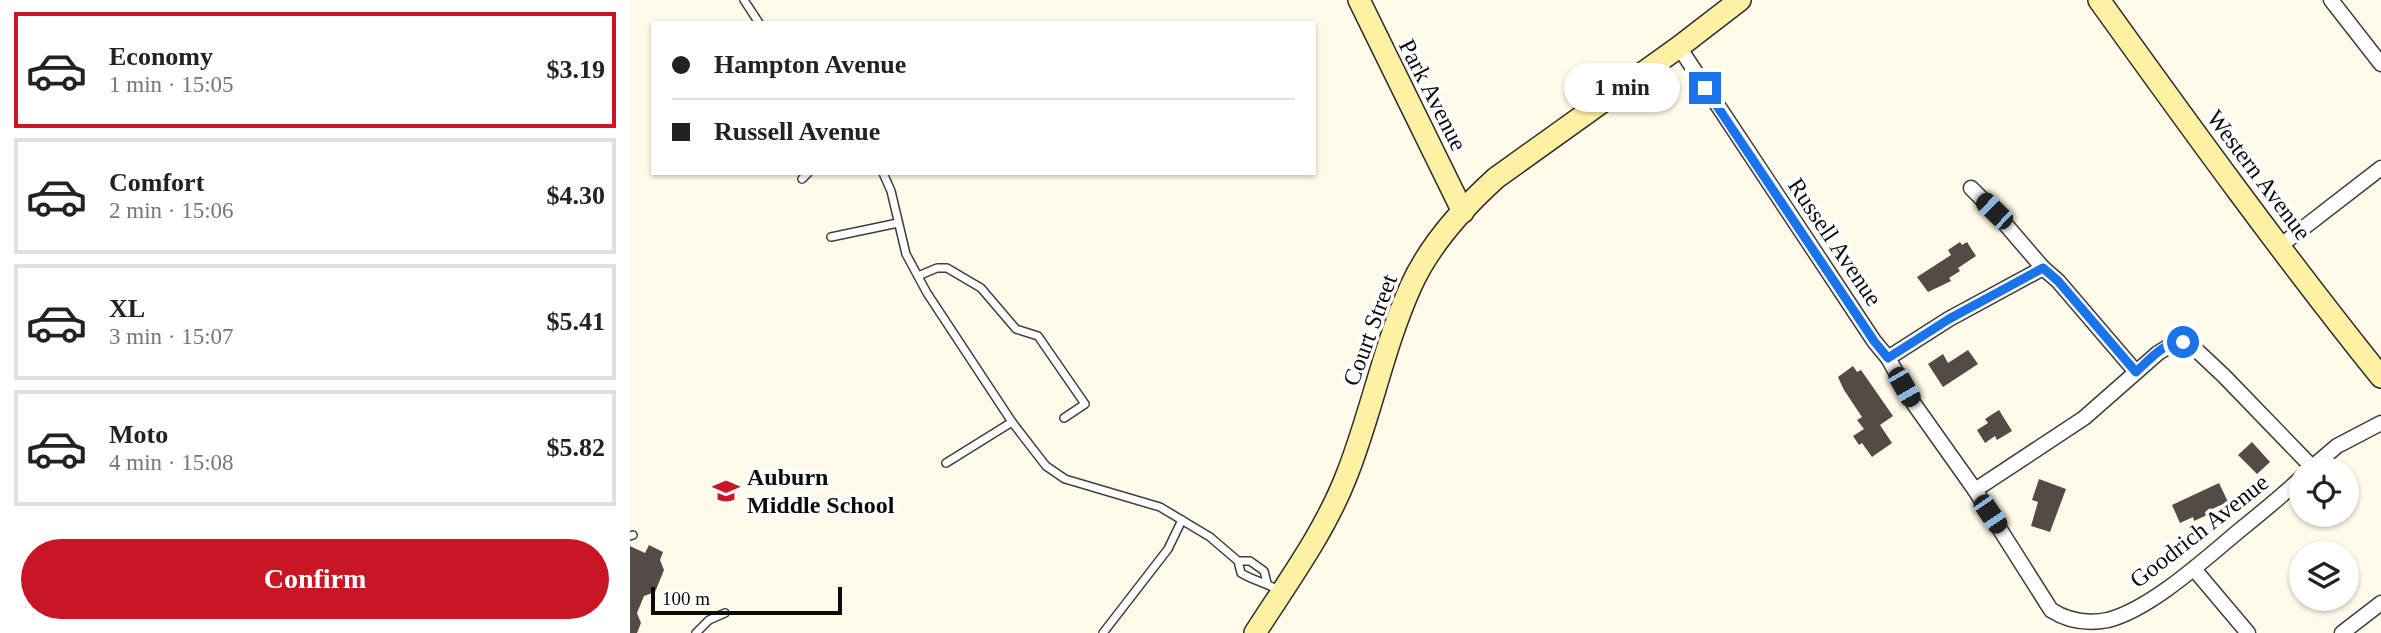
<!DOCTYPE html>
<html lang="en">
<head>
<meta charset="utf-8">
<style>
	body { margin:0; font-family:"Times New Roman",serif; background:#f2f2f2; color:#222; height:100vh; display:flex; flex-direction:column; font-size:26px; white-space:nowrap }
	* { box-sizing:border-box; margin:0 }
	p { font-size:23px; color:#767676 }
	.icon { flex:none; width:38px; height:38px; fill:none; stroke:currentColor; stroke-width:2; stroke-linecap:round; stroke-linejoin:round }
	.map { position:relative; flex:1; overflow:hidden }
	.drawer { display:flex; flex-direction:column; background:#fff; width:630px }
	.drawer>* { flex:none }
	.hud { position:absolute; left:21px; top:21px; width:665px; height:154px; border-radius:0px; box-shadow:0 2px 5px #0004; display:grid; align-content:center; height:154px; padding:0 21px; background:#fff }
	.buttons { position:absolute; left:1659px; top:457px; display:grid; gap:14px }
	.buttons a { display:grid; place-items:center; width:70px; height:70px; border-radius:50%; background:#fff; box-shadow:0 2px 5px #0004; font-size:35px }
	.scale { position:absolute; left:21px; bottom:18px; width:191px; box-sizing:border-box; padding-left:7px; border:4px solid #0b0b0b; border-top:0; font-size:19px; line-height:24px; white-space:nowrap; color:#0b0b0b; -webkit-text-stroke:5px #fff; paint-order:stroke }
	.end { position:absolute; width:32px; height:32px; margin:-16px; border:9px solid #1a73e8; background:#fff; box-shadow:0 0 0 4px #fff }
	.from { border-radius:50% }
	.bubble { position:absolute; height:49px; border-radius:24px; background:#fff; box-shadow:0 2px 5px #0004; font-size:23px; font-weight:700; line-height:49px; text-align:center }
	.car { position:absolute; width:21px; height:42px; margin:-21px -10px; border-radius:9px; box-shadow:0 0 5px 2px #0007; background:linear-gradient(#222 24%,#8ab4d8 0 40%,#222 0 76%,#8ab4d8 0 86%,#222 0) }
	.hud b { display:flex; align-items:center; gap:24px; height:66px; font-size:26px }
	.hud b+b { border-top:2px solid #e0e0e0 }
	.hud i { width:18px; height:18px; background:#222 }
	ul { padding:12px 0 0; list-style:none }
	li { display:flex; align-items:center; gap:21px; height:116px; margin:0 14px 10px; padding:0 7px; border:4px solid #e0e0e0; border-radius:0px }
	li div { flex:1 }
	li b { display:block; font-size:26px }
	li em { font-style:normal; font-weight:700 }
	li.current { border-color:#c81625 }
	li>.icon { width:63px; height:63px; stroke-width:1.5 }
	.action { display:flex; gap:14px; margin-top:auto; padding:14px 21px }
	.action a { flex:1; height:80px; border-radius:42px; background:#c81625; color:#fff; font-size:28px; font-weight:700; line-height:80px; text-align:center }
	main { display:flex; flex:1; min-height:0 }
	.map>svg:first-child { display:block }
</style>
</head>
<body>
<main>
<section class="drawer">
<ul>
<li class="current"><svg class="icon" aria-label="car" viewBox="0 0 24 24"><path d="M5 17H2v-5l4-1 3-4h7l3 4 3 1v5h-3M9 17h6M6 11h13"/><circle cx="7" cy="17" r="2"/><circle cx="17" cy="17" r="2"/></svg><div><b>Economy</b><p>1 min · 15:05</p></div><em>$3.19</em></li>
<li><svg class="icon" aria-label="car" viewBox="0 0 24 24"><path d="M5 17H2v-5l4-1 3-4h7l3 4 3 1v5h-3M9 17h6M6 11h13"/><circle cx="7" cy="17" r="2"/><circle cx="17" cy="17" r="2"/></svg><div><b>Comfort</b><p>2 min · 15:06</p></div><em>$4.30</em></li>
<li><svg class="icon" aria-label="car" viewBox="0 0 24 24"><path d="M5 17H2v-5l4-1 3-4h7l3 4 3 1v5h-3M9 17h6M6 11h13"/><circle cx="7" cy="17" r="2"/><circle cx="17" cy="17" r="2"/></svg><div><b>XL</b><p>3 min · 15:07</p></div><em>$5.41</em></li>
<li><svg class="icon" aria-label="car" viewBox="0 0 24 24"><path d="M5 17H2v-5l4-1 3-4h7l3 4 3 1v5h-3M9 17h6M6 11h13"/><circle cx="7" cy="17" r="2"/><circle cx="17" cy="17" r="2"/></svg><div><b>Moto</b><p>4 min · 15:08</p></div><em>$5.82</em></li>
</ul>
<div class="action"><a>Confirm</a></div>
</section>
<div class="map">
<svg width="1751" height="633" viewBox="0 0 1751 633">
	<rect width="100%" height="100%" fill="#fffae9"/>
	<!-- building -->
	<g fill="#544b46">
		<polygon points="1330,242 1332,245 1337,242 1346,256 1328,268 1330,271 1319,278 1321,281 1298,292 1287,277 1321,255 1318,250"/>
		<polygon points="1338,350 1348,364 1313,387 1298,364 1313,354 1318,363"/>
		<polygon points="1223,366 1227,372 1231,370 1263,416 1250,425 1262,443 1242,457 1232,443 1229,445 1223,436 1234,429 1227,420 1232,417 1214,390 1208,377"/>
		<polygon points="1369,410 1382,431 1367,440 1365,436 1355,443 1347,430 1358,423 1355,419"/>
		<polygon points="1622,442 1640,462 1627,474 1608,455"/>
		<polygon points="1409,479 1436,489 1420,532 1401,526 1408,502 1402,500"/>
		<polygon points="1589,483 1598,502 1575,512 1577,515 1564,521 1563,517 1550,523 1542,505"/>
		<polygon points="19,545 33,552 30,560 34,570 25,592 14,596 7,613 11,623 7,633 0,633 0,546 15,553"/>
	</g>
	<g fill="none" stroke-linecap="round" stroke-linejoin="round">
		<defs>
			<g id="lane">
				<polyline points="114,0 129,23"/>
				<path d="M253,173L261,191L276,254L297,293L382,422L416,466L435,479L530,507L580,537L608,561L611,573C624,581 637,583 650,591"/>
				<polyline points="172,179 178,173"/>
				<polyline points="201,237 268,223"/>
				<polyline points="288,276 307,268 317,268 351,288 386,329 408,336 455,404 434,418"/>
				<polyline points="316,463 382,422"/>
				<polyline points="0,536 3,535"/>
				<polyline points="608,561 620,561 634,571 637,583"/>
				<polyline points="66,633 79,620 95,613"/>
				<polyline points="473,633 538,549 552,520"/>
			</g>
			<g id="street">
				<polyline points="1701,0 1751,64"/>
				<path d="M1049,47L1244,341L1258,358L1284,404L1345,490L1421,610C1438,621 1457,624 1478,620C1521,609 1575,559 1610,530C1631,513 1652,496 1671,478"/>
				<polyline points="1341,188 1364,211 1413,268"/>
				<polyline points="1650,246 1751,168"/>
				<polyline points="1258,358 1319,319 1413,268 1428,281 1506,372"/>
				<polyline points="1680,469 1707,446 1751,423"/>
				<polyline points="1345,490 1454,418 1528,353 1548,341 1561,345 1594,376 1682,467"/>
				<polyline points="1564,569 1618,633"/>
				<polyline points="1712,633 1751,603"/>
			</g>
			<g id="secondary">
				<polyline points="729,0 833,212"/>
				<path d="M1469,0C1561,128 1653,255 1751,377"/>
				<path d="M625,633C657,583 694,533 716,477C741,415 753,348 781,286C799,246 834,207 866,178L1049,47L1110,0"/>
			</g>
		</defs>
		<!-- lane casing -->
		<use href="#lane" stroke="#3e3e3e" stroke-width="10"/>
		<!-- street casing -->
		<use href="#street" stroke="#3e3e3e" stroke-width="17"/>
		<!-- secondary casing -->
		<use href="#secondary" stroke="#2d2d2d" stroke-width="24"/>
		<!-- lane -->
		<use href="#lane" stroke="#fff" stroke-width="7"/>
		<!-- street -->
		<use href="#street" stroke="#fff" stroke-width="14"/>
		<!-- secondary -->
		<use href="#secondary" stroke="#fff1a4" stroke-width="21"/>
	</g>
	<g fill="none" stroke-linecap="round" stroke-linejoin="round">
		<!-- route -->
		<path stroke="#1a73e8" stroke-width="9" d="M1075,88L1244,341L1258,358L1319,319L1413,268L1428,281L1506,372C1518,361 1536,340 1553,342"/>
	</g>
	<!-- icons -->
	<defs>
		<symbol id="school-bare" viewBox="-9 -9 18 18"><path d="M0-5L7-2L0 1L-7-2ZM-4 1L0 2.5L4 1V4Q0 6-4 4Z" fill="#c81625" stroke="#fff" stroke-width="2.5" paint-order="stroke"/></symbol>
	</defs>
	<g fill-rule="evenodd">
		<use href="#school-bare" x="77" y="472" width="38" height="38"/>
	</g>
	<g text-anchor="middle" stroke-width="7" stroke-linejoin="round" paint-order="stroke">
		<!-- street labels -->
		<g font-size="24" fill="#0b0b0b" stroke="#fff">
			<text transform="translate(803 95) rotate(63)" y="8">Park Avenue</text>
			<text transform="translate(1629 175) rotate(53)" y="8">Western Avenue</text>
			<text transform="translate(1205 242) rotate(56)" y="8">Russell Avenue</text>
			<text transform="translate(740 330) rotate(-70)" y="8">Court Street</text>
			<text transform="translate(1569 531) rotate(-38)" y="8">Goodrich Avenue</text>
		</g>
		<!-- poi labels -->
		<g font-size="24" font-weight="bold" fill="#0b0b0b" stroke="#fff" text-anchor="start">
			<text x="117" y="485">Auburn<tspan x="117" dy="28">Middle School</tspan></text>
		</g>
	</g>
</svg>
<div class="buttons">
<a><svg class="icon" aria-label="locate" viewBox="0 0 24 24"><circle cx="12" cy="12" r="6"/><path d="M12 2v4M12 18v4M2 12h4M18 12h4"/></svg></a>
<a><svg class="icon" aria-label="layers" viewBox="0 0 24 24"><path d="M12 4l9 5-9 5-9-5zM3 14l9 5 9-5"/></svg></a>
</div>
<div class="scale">100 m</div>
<i class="end from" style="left:1553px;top:342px"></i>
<i class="end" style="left:1075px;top:88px"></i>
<div class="bubble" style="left:934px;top:63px;width:116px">1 min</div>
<i class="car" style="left:1364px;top:211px;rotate:314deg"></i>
<i class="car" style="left:1274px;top:387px;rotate:150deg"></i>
<i class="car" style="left:1360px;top:514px;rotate:146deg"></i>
<div class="hud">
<b><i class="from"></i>Hampton Avenue</b>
<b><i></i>Russell Avenue</b>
</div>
</div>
</main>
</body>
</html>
